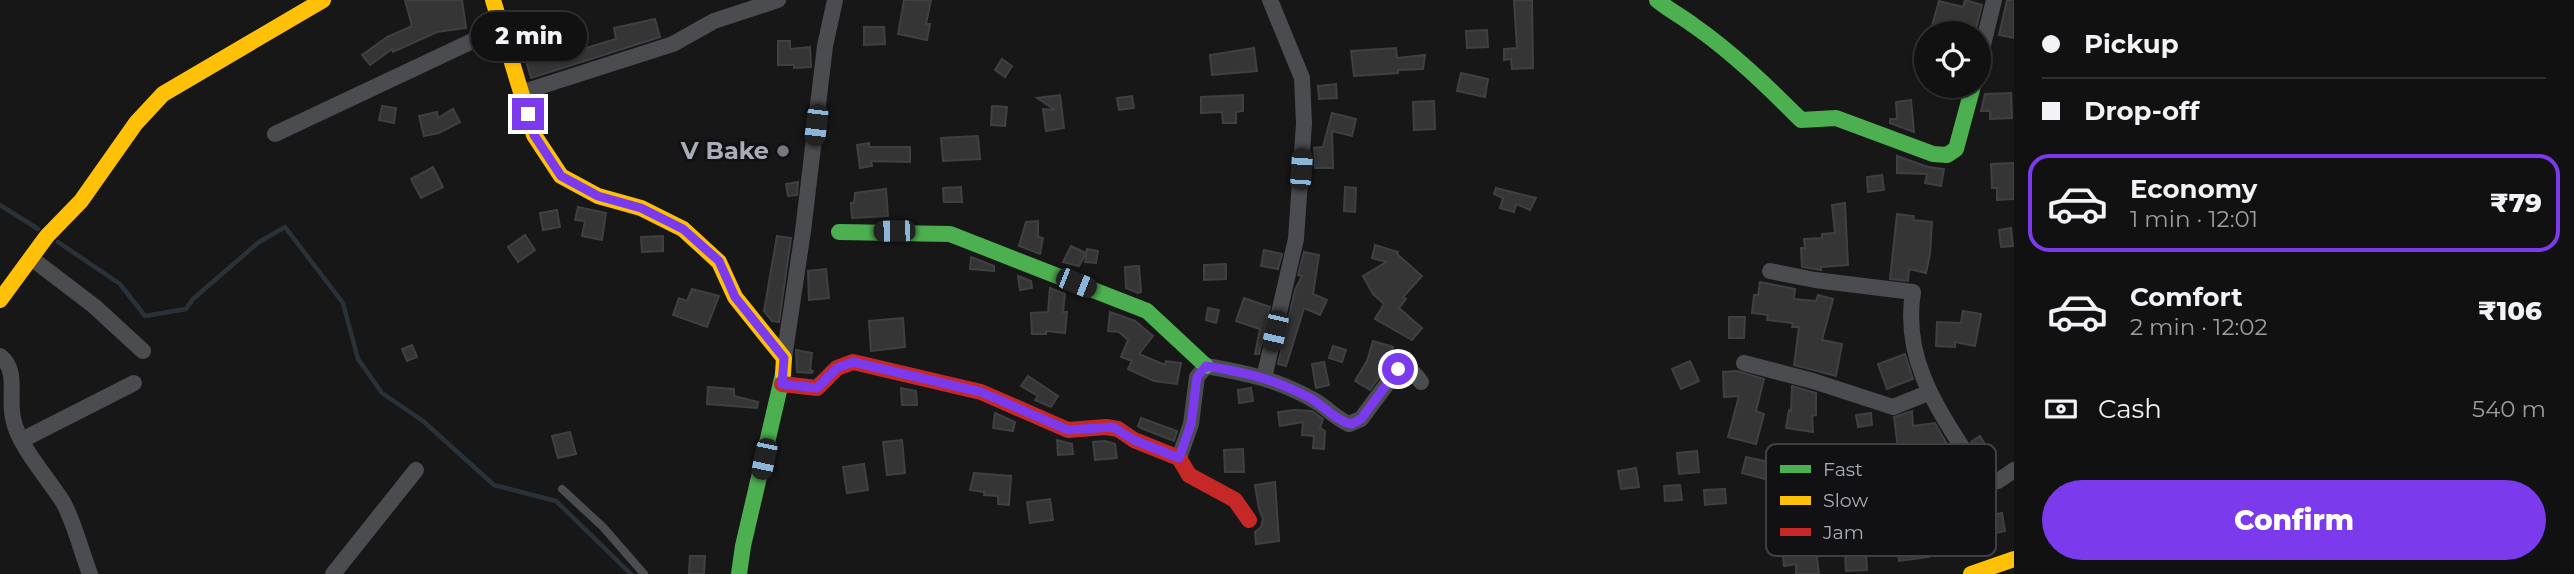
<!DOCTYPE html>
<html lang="en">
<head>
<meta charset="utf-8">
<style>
	body { margin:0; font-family:Montserrat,sans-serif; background:#1a1a1a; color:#f1f3f6; height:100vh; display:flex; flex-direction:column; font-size:26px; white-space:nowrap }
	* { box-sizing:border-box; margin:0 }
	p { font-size:23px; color:#9c9d9f }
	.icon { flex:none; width:38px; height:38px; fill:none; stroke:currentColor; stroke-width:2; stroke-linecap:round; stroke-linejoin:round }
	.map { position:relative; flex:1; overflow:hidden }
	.drawer { display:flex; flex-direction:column; background:#111; width:560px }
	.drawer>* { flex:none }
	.banner { display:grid; align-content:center; height:154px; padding:0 28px; background:#111 }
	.controls { position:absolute; left:1914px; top:21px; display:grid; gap:14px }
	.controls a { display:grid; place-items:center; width:77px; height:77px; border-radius:50%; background:#111; box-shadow:0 2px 5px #0004,0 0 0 2px #303131; font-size:35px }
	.end { position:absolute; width:32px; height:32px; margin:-16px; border:9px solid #7c3aed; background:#fff; box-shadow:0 0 0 4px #fff }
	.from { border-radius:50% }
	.bubble { position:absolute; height:49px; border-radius:24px; background:#111; box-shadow:0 2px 5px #0004,0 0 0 2px #303131; font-size:23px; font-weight:800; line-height:49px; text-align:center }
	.car { position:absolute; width:21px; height:42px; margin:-21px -10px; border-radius:9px; box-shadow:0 0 5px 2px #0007; background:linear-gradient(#222 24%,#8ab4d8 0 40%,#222 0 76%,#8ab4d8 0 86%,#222 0) }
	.banner b { display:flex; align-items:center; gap:24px; height:66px; font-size:26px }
	.banner b+b { border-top:2px solid #303131 }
	.banner i { width:18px; height:18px; background:#f1f3f6 }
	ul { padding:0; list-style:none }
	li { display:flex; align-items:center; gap:21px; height:98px; margin:0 14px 10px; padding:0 14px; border:4px solid transparent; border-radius:21px }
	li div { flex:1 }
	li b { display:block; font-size:26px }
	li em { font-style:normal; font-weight:800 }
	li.on { border-color:#7c3aed }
	li>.icon { width:63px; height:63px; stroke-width:1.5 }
	.pay { display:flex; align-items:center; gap:18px; height:77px; padding:0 28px; font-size:26px }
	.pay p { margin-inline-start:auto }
	.action { display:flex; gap:14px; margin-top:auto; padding:14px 28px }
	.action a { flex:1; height:80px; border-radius:42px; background:#7c3aed; color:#fff; font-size:28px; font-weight:800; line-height:80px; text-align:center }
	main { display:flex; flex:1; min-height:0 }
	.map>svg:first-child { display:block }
</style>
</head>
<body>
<main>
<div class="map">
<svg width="2014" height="574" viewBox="0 0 2014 574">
	<rect width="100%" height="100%" fill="#171717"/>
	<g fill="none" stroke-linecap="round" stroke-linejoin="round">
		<!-- stream -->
		<g stroke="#2a3239" stroke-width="4.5">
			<polyline points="0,205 38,229"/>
			<polyline points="58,242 120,284 145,316 186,309 193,299 259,242 285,227 343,303 358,359 382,393 423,421 494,485 556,501 631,574"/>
		</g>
	</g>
	<!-- building -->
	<g fill="#353536" stroke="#3f4043" stroke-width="2">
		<polygon points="405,0 462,0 466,28 437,32 393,52 392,49 370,65 362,55 387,37 412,26"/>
		<polygon points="904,0 931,0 926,24 930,24 927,40 898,34"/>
		<polygon points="1514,0 1532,0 1533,68 1512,69 1511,59 1504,60 1504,49 1517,48"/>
		<polygon points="1965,0 1982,5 1975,33 1961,33 1932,26 1939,1 1963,7"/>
		<polygon points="2007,0 2014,0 2014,38 1999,35"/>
		<polygon points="655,19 660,37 531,78 524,53 537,47 543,58 572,49 573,52 616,39 614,28"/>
		<polygon points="864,27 884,27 885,44 864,45"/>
		<polygon points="1487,30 1488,47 1467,48 1466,31"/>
		<polygon points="778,41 790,41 790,49 810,47 811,67 794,68 794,65 778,65"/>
		<polygon points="1254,48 1257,71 1212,75 1210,55"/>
		<polygon points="1396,48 1397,58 1425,55 1423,69 1398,70 1398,73 1354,76 1351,51"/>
		<polygon points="1002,59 1012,66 1005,77 995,70"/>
		<polygon points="1461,73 1488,79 1485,97 1457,91"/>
		<polygon points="1336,84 1337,98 1319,99 1318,86"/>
		<polygon points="2011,93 2012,118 1990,119 1990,111 1981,111 1985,94"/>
		<polygon points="1060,95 1064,128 1046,131 1043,109 1055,110 1037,98"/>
		<polygon points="1243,95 1243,111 1236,112 1236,123 1223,123 1222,112 1201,113 1201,97"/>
		<polygon points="1132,96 1134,108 1119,110 1117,98"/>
		<polygon points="1911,100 1913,120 1914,132 1890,123 1890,119 1897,119 1896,102"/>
		<polygon points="1434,101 1435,129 1414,130 1413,102"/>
		<polygon points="382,106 396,108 394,123 379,120"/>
		<polygon points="992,106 1007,107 1005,126 991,125"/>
		<polygon points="453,109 460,122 439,133 424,136 419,116 437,112 438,118"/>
		<polygon points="1332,113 1356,119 1352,136 1332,131 1333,168 1315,168 1314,148 1323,147"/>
		<polygon points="978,136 980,159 943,161 941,138"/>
		<polygon points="869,143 869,147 910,147 910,162 871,161 872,166 860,168 857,145"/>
		<polygon points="1897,156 1928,167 1944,169 1941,186 1925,183 1927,174 1897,173"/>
		<polygon points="2014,163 2014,199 1997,200 1997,188 1992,188 1991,164"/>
		<polygon points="433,167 443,187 421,198 411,179"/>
		<polygon points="1882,175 1884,190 1868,192 1867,177"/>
		<polygon points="798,182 797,195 788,196 786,184"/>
		<polygon points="961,187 962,202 944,202 943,188"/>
		<polygon points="1345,187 1356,188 1355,212 1344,211"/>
		<polygon points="1496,188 1536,198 1530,210 1516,204 1514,212 1500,208 1503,198 1494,194"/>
		<polygon points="886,189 888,216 852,218 851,203 854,203 855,193"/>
		<polygon points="1845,203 1848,265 1821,267 1821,270 1802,267 1801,248 1805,248 1804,239 1822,238 1822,234 1835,233 1832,205"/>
		<polygon points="578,207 606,213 602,240 582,236 585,221 575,220"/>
		<polygon points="557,210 560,227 543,230 540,213"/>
		<polygon points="1897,214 1914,216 1913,220 1932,222 1930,254 1926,273 1909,269 1908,281 1890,279"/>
		<polygon points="1038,221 1038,237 1043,238 1040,254 1019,246 1026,222"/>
		<polygon points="2011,228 2013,246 2001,247 1999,230"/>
		<polygon points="525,235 535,250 518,262 508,247"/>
		<polygon points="663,236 663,251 642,252 641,237"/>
		<polygon points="777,236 791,238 779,322 772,321 764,311"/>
		<polygon points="1375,245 1398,252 1397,254 1422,276 1403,297 1406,299 1399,308 1422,328 1412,340 1375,319 1384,304 1373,294 1363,276 1386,262 1372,258"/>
		<polygon points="1071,246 1086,253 1079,266 1063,262"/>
		<polygon points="1087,249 1098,251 1096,263 1085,262"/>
		<polygon points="1264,250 1282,254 1278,269 1261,266"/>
		<polygon points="1304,252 1319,255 1313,294 1327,300 1320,315 1304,308 1286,366 1278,364 1295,290 1302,276 1298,275"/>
		<polygon points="971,257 994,266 994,271 970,269"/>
		<polygon points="1226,264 1226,279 1204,280 1204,265"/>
		<polygon points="1139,266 1141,292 1138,293 1126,288 1125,267"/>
		<polygon points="826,269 829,298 809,300 808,271"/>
		<polygon points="1018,276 1031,281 1032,288 1020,290"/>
		<polygon points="1760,282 1795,289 1794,299 1816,301 1818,295 1833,299 1822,340 1842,344 1836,376 1794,365 1799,327 1792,327 1793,323 1767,320 1768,315 1752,313 1754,295 1758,295"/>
		<polygon points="1050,288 1065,294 1063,312 1067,312 1065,333 1046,331 1046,334 1032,334 1031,313 1048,312"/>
		<polygon points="692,289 719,296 707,327 673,315 679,298 687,301"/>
		<polygon points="1244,298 1270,307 1259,354 1255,354 1260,329 1236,321"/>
		<polygon points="1208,308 1219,310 1216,323 1206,320"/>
		<polygon points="1963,311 1981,314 1975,346 1955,342 1955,347 1936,346 1937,322 1961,323"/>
		<polygon points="1110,312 1135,321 1153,336 1139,354 1165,365 1166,361 1181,363 1177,384 1154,381 1128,369 1132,361 1121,357 1128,340 1119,332 1108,331"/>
		<polygon points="1729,317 1745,317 1744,338 1729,338"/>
		<polygon points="903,318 905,347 871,351 869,321"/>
		<polygon points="1373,341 1393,347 1386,368 1370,390 1355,381 1367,361"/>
		<polygon points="412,345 417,357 407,361 402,349"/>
		<polygon points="1333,346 1346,350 1342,362 1329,358"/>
		<polygon points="796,350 812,353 810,370 813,371 812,373 797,372"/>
		<polygon points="1905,354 1913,379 1887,389 1878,364"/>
		<polygon points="1690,361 1699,381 1681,389 1672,369"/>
		<polygon points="1324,362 1329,385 1316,388 1312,364"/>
		<polygon points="1737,371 1764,379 1756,411 1764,414 1756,444 1728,437 1739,396 1724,397 1723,372"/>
		<polygon points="1028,376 1058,396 1051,407 1035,400 1038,396 1021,386"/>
		<polygon points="1792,386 1816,393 1816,415 1812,416 1813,432 1786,428 1789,410 1791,411"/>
		<polygon points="708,387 734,389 734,396 758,402 757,408 707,404"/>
		<polygon points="901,388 916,391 917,405 902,405"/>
		<polygon points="1251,388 1253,401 1239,403 1238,390"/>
		<polygon points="1294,410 1312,411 1323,419 1320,428 1325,431 1324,449 1313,448 1314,436 1302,435 1303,422 1280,426 1278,412"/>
		<polygon points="1912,411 1913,426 1935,423 1947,444 1898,449 1894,417"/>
		<polygon points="995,413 1015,422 1013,431 993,428"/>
		<polygon points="1871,413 1872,425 1858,427 1856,415"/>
		<polygon points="1141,418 1177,431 1174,441 1141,428 1138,426"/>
		<polygon points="570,432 576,454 558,458 552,436"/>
		<polygon points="1980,436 1994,459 1985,464 1971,442"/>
		<polygon points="902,440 905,473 887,475 883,442"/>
		<polygon points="1057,440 1072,444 1073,454 1058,455"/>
		<polygon points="1105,441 1115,444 1117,458 1095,460 1093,442"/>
		<polygon points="1243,449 1244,472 1225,472 1224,450"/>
		<polygon points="1697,451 1699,472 1679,474 1677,453"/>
		<polygon points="1746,457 1769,462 1765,479 1742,473"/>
		<polygon points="1960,463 1973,485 1980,490 1992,515 2002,513 2005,531 1982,536 1975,503 1955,513 1950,503 1901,504 1900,495 1878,497 1877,473"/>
		<polygon points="864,464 868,490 847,493 843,467"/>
		<polygon points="1636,468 1639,487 1621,489 1618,471"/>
		<polygon points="974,473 1011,476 1009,505 998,504 998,496 984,495 984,492 970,490"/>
		<polygon points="1275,482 1279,541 1256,544 1255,532 1261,527 1263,519 1259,509 1255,485"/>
		<polygon points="1680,485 1682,500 1665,501 1664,486"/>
		<polygon points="1725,489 1726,503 1705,505 1704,490"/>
		<polygon points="1050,499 1053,520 1030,523 1027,502"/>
		<polygon points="1800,514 1801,543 1815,541 1819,574 1796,574 1796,564 1784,566 1779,515"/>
		<polygon points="1925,525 1929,557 1899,561 1895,530"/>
		<polygon points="1866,550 1867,570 1846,571 1845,551"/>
		<polygon points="690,556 705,556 704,574 689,574"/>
	</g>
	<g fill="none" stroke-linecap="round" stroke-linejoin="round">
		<!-- lane -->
		<polyline stroke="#4b4c50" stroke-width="8" points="562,489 603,527 644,574"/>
		<!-- street -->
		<g stroke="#4b4c50" stroke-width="16">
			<polyline points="1979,61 1994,0"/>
			<polyline points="523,92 673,44 714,21 778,0"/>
			<polyline points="275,134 500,28"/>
			<polyline points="31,258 94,306 143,351"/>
			<path d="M1770,271L1815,280L1913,292C1901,367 1946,419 1982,479L1988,483L1998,481L2014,470"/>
			<path d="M0,356C19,370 8,397 13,418C18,446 48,478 63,502C75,524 81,551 90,574"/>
			<polyline points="784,358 803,231 825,46 835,0"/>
			<polyline points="1744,363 1813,381 1893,407 1928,393"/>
			<polyline points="1264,378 1296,239 1304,123 1302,78 1270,0"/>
			<polyline points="22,440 134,383"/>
			<path d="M1179,458L1191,424L1197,377L1206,366C1247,373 1280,380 1317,402C1328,409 1337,419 1349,424L1361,419L1398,369C1410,367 1415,374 1421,382"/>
			<polyline points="1838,467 1966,452"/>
			<polyline points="333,574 416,470"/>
		</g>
		<!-- fast -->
		<g stroke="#4caf50" stroke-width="16">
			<path d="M1657,0C1669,10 1681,16 1693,25C1732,52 1767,86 1801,120L1836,118L1933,154L1947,155L1956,149L1973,86"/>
			<polyline points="839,232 950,234 1147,311 1206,366"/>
			<polyline points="739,574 743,546 783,374"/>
		</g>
		<!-- slow -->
		<g stroke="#ffc107" stroke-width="16">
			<polyline points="493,0 534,135 561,176 598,196 641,208 683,229 719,262 735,297 784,358 783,374"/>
			<polyline points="0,300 47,236 81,201 136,123 163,94 323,0"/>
			<polyline points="1971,574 2014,559"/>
		</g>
		<!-- jam -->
		<polyline stroke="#c62828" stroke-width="16" points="782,384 817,388 837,368 853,362 981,392 1068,430 1106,427 1118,429 1134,440 1179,458 1189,475 1235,500 1249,520"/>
	</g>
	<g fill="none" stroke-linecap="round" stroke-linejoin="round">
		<!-- route -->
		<path stroke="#7c3aed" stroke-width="9" d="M528,114L534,135L561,176L598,196L641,208L683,229L719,261L735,297L784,358L782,384L817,388L837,368L853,362L981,392L1068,430L1113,427L1134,440L1179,458L1191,424L1197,377L1206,366C1248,373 1271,378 1310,398C1324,406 1336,421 1352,424L1361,419L1398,369"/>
	</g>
	<!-- markers -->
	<circle fill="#757880" stroke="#111113" stroke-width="2.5" cx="783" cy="151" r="7"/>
	<g text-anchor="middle" stroke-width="6" stroke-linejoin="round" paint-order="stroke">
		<!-- poi labels -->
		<g font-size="24" font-weight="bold" fill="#a8adb8" stroke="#111113" text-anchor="end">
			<text x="769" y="159">V Bake</text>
		</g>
	</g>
	<!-- legend -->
	<rect x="1766" y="444" width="230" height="112" rx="10" fill="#111113" stroke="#3e4045" stroke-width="2"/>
	<rect x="1780" y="465" width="31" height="8" fill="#4caf50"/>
	<rect x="1780" y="496" width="31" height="9" fill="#ffc107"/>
	<rect x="1780" y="528" width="31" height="8" fill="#c62828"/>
	<g font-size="19" fill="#a8adb8">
		<text x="1823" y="476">Fast</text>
		<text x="1823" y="507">Slow</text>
		<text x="1823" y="539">Jam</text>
	</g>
</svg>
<div class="controls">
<a><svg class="icon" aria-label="locate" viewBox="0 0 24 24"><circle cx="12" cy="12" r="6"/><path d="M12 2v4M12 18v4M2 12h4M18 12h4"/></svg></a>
</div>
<i class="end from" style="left:1398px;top:369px"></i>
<i class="end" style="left:528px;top:114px"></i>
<div class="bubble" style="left:471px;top:12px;width:116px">2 min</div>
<i class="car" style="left:816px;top:125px;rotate:187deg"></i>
<i class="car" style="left:1301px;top:169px;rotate:4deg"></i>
<i class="car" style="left:894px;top:231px;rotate:269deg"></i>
<i class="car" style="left:1076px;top:283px;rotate:112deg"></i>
<i class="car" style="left:1275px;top:331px;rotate:193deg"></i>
<i class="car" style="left:764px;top:459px;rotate:192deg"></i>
</div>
<section class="drawer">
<div class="banner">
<b><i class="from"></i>Pickup</b>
<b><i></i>Drop-off</b>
</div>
<ul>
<li class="on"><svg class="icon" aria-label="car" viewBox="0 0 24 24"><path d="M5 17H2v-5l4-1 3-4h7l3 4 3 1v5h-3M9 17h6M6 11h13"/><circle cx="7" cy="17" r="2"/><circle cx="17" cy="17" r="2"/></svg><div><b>Economy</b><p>1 min · 12:01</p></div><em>₹79</em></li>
<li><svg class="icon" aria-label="car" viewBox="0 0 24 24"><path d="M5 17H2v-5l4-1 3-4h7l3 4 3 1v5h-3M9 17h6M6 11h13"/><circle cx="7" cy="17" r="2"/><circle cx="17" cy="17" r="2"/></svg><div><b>Comfort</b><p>2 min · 12:02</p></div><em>₹106</em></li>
</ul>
<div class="pay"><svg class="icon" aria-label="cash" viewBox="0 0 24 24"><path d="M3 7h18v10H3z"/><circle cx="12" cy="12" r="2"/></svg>Cash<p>540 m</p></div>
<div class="action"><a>Confirm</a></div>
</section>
</main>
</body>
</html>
